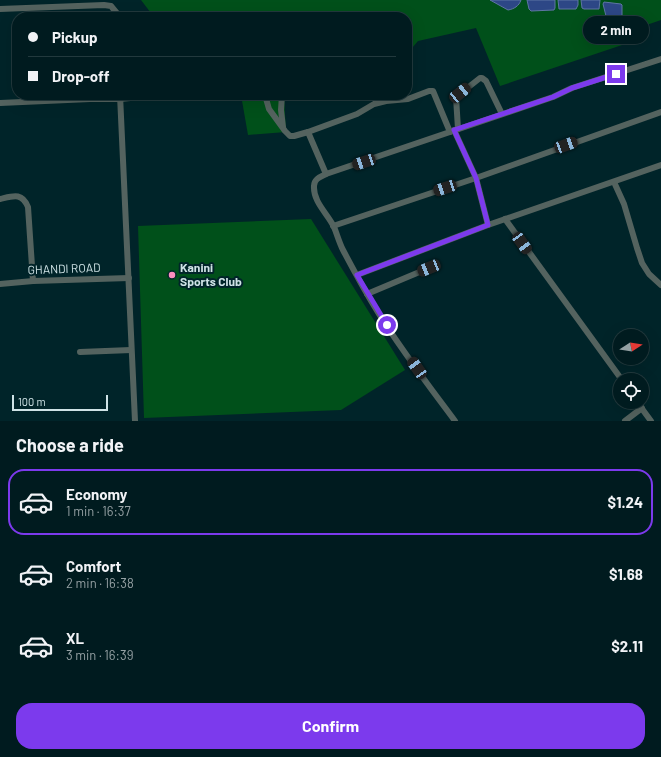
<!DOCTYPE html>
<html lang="en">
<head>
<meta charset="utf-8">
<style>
	body { margin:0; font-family:Barlow,sans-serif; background:#0e282c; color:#f1f3f6; height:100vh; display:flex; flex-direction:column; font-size:15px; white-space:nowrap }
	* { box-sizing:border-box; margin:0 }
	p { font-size:13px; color:#95a1a4 }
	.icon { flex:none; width:22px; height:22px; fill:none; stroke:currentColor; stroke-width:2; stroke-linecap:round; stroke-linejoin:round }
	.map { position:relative; height:421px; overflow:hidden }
	.panel { display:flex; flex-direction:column; background:#001b1f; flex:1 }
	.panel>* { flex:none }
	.guide { position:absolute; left:12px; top:12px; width:400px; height:88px; border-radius:16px; box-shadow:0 4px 16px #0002,0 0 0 1px #22393d; display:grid; align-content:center; height:88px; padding:0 16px; background:#001b1f }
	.needle { width:26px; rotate:78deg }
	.tools { position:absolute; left:613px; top:329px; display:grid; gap:8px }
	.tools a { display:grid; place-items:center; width:36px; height:36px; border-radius:50%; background:#001b1f; box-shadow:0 4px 16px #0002,0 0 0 1px #22393d; font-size:20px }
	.scale { position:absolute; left:12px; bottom:10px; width:96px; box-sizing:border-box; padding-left:4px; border:2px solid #cfe3e6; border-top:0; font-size:11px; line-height:14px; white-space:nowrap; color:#cfe3e6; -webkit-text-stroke:3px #002429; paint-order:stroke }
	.end { position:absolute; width:18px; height:18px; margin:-9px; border:5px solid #7c3aed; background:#fff; box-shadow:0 0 0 2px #fff }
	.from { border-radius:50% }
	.bubble { position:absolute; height:28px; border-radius:14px; background:#001b1f; box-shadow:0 4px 16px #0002,0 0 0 1px #22393d; font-size:13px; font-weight:700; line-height:28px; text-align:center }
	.car { position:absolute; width:12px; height:24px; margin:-12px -6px; border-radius:5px; box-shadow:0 0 3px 1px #0007; background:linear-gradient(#222 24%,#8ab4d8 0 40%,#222 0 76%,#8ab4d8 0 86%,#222 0) }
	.guide b { display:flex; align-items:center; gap:14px; height:38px; font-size:15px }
	.guide b+b { border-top:1px solid #22393d }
	.guide i { width:10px; height:10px; background:#f1f3f6 }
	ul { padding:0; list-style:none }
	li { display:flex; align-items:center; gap:12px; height:66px; margin:0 8px 6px; padding:0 8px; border:2px solid transparent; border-radius:16px }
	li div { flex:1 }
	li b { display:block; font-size:15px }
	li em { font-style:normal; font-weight:700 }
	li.selected { border-color:#7c3aed }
	li>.icon { width:36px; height:36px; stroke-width:1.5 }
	h2 { padding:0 16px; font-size:18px; line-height:48px }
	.action { display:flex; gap:8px; margin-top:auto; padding:8px 16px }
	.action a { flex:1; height:46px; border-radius:16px; background:#7c3aed; color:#fff; font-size:16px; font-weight:700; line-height:46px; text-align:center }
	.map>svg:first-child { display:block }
</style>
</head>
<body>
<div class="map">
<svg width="661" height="421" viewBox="0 0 661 421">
	<rect width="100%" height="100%" fill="#002429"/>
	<!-- green -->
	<g fill="#00501a">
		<polygon points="141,0 490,0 508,10 520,3 521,0 527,0 529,9 531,11 554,10 555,8 555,0 558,0 559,8 578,5 578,0 581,0 581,5 599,9 600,0 661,0 661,20 632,30 634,41 500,86 476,28 418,41 407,54 407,17 154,17"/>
		<polygon points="241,95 284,95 286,132 248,135"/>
		<polygon points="311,219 405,370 341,410 144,418 138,226"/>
	</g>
	<!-- water -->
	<g fill="#2d4786" stroke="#5e76a3">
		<path d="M490,0H521C519,6 514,9 508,10Z"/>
		<polygon points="527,0 555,0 555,8 554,10 531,11 529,9"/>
		<polygon points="558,0 578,0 578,5 576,9 559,9"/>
		<polygon points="581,0 600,0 599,9 584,9 582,8"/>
		<polygon points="604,2 621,4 622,5 622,17 606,16 603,4"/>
	</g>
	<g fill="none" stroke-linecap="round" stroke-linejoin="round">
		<!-- minor -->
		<g stroke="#54635f" stroke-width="6">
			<polyline points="0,9 104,5 111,6 120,17"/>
			<polyline points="120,95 135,421"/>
			<polyline points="265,95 269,109 285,131 290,136 294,136 308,132 357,114 374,104 386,101 408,99 429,91 433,91 450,132"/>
			<polyline points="267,95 274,95"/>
			<polyline points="282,95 281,110 283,127"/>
			<polyline points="0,103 90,99 120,99 161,95"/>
			<polyline points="458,129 456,97 480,78 482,78 486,81 502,114"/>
			<polyline points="454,130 476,178 488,225"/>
			<polyline points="308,132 326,174"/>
			<polyline points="614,182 624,204 637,248 642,263 649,274 661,285"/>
			<path d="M0,199C13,196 22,192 28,207L33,281"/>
			<polyline points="505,219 622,380"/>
			<polyline points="333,226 476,178 661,112"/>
			<polyline points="357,275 488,225 661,165"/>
			<polyline points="0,284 33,281 129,278"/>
			<polyline points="367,294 429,268"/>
			<polyline points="80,352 131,350"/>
			<polyline points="637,402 651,421"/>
			<path d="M455,421C429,386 402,351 379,314C366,293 354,271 343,250C339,242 337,234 334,227C328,214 313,202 314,186C314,179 320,177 326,174L553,97L572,88L661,59"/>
			<polyline points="625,421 642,408"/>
		</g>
	</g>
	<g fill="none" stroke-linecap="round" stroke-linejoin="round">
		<!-- route -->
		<polyline stroke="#7c3aed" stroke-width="5" points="387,325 357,275 488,225 476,178 454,130 553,97 572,88 616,74"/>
	</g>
	<!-- markers -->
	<circle fill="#fd8ebe" stroke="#002429" stroke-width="1.5" cx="172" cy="275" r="4"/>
	<g text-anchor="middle" stroke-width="4" stroke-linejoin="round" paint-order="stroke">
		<!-- poi labels -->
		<g font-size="12" font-weight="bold" fill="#cfe3e6" stroke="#002429" text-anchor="start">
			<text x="180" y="272">Kanini<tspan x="180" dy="14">Sports Club</tspan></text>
		</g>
		<!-- street labels -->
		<g font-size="12" fill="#cfe3e6" stroke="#002429">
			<text transform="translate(64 269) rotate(-2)" y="4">GHANDI ROAD</text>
		</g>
	</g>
</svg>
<div class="tools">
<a><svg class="needle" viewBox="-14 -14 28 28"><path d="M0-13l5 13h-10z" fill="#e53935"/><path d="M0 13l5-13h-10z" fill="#95a1a4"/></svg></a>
<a><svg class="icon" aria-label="locate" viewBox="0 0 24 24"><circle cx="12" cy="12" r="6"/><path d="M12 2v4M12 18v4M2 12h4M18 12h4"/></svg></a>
</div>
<div class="scale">100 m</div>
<i class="end from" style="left:387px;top:325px"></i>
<i class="end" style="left:616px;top:74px"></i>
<div class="bubble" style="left:583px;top:16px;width:66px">2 min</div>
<i class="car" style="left:460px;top:93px;rotate:51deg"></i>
<i class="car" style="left:566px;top:145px;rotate:70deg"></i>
<i class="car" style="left:364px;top:162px;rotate:252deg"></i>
<i class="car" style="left:445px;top:188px;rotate:252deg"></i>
<i class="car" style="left:522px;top:243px;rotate:144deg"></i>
<i class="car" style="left:429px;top:268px;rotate:248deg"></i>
<i class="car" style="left:417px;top:368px;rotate:325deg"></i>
<div class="guide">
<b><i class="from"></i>Pickup</b>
<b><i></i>Drop-off</b>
</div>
</div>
<section class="panel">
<h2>Choose a ride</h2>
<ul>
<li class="selected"><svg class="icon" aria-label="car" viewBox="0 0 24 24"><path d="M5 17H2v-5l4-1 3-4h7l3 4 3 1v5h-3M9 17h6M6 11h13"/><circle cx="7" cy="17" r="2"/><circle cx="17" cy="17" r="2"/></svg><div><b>Economy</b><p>1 min · 16:37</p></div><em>$1.24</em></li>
<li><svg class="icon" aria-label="car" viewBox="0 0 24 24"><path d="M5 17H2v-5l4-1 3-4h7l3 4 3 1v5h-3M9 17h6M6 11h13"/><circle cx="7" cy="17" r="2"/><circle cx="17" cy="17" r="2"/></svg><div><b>Comfort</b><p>2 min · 16:38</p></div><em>$1.68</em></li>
<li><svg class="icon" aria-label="car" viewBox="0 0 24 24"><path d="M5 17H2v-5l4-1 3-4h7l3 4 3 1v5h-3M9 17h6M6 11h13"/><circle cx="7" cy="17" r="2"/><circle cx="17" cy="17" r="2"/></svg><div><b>XL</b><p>3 min · 16:39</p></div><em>$2.11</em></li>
</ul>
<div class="action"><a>Confirm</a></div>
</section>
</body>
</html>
